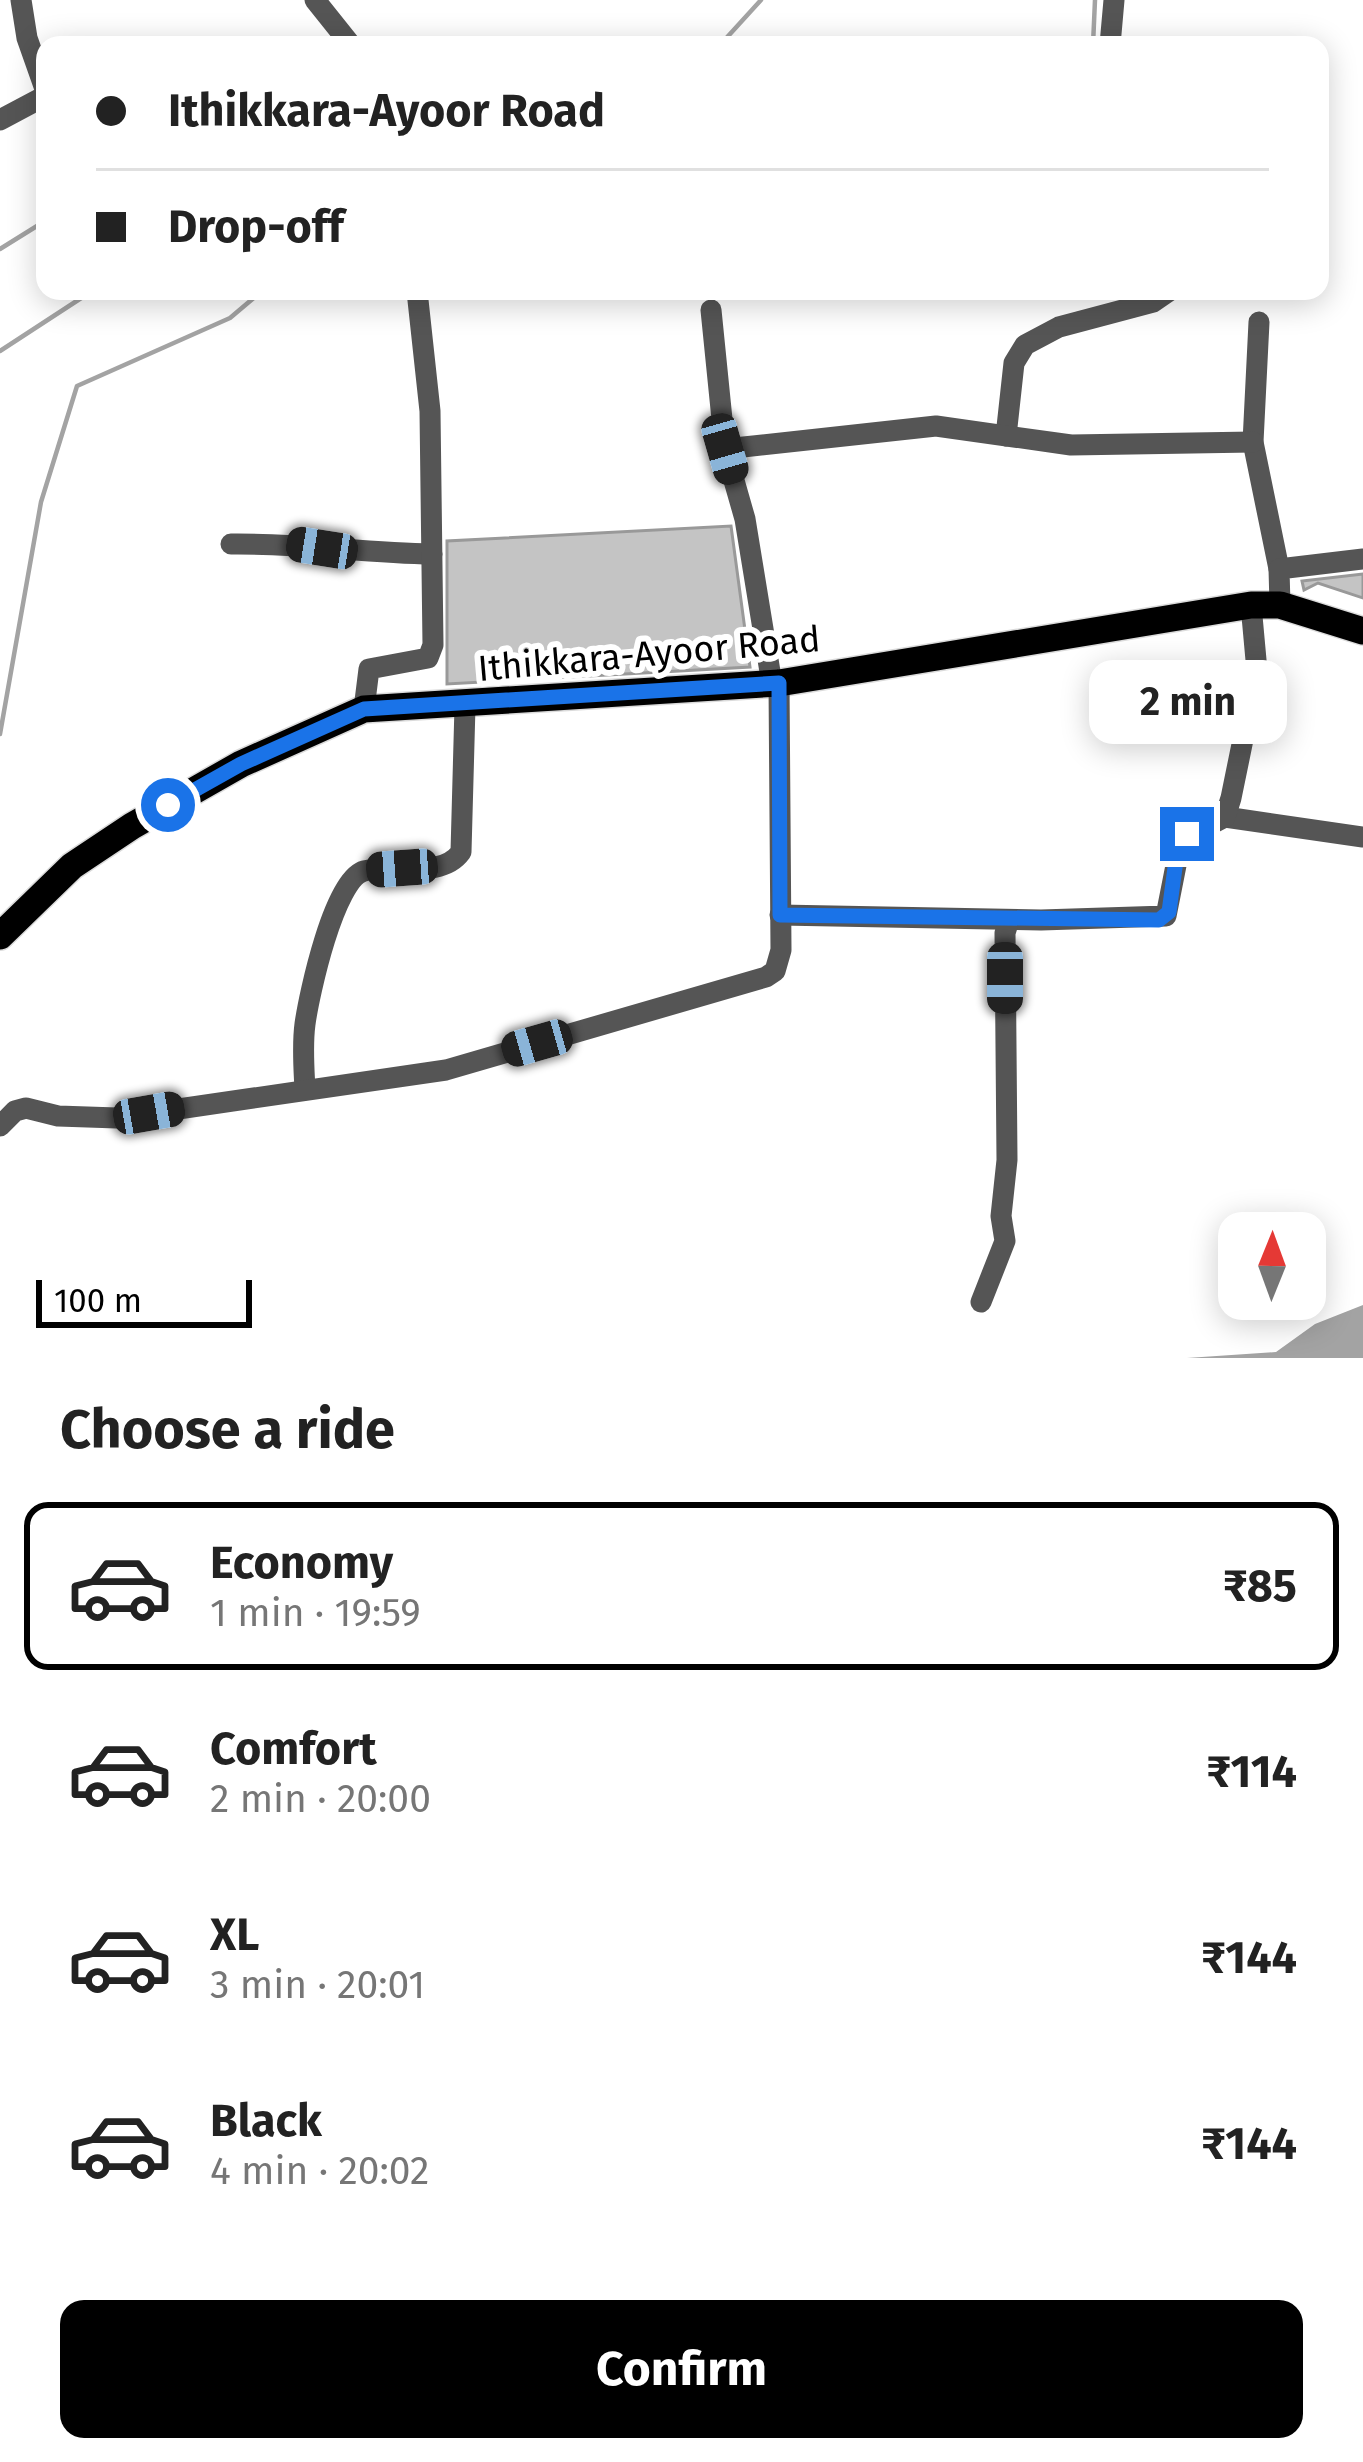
<!DOCTYPE html>
<html lang="en">
<head>
<meta charset="utf-8">
<style>
	body { margin:0; font-family:"Fira Sans",sans-serif; background:#f2f2f2; color:#222; height:100vh; display:flex; flex-direction:column; font-size:45px; white-space:nowrap }
	* { box-sizing:border-box; margin:0 }
	p { font-size:39px; color:#767676 }
	.icon { flex:none; width:66px; height:66px; fill:none; stroke:currentColor; stroke-width:2; stroke-linecap:round; stroke-linejoin:round }
	.map { position:relative; height:1358px; overflow:hidden }
	.side { display:flex; flex-direction:column; background:#fff; flex:1 }
	.side>* { flex:none }
	.top-card { position:absolute; left:36px; top:36px; width:1293px; height:264px; border-radius:24px; box-shadow:0 6px 30px #0003; display:grid; align-content:center; height:264px; padding:0 60px; background:#fff }
	.needle { width:78px; rotate:1deg }
	.controls { position:absolute; left:1218px; top:1212px; display:grid; gap:24px }
	.controls a { display:grid; place-items:center; width:108px; height:108px; border-radius:24px; background:#fff; box-shadow:0 6px 30px #0003; font-size:60px }
	.scale { position:absolute; left:36px; bottom:30px; width:216px; box-sizing:border-box; padding-left:12px; border:6px solid #000; border-top:0; font-size:33px; line-height:42px; white-space:nowrap; color:#000; -webkit-text-stroke:9px #fff; paint-order:stroke }
	.end { position:absolute; width:54px; height:54px; margin:-27px; border:15px solid #1a73e8; background:#fff; box-shadow:0 0 0 6px #fff }
	.from { border-radius:50% }
	.bubble { position:absolute; height:84px; border-radius:24px; background:#fff; box-shadow:0 6px 30px #0003; font-size:39px; font-weight:700; line-height:84px; text-align:center }
	.car { position:absolute; width:36px; height:72px; margin:-36px -18px; border-radius:15px; box-shadow:0 0 9px 3px #0007; background:linear-gradient(#222 24%,#8ab4d8 0 40%,#222 0 76%,#8ab4d8 0 86%,#222 0) }
	.top-card b { display:flex; align-items:center; gap:42px; height:114px; font-size:45px }
	.top-card b+b { border-top:3px solid #e0e0e0 }
	.top-card i { width:30px; height:30px; background:#222 }
	ul { padding:0; list-style:none }
	li { display:flex; align-items:center; gap:36px; height:168px; margin:0 24px 18px; padding:0 36px; border:6px solid transparent; border-radius:24px }
	li div { flex:1 }
	li b { display:block; font-size:45px }
	li em { font-style:normal; font-weight:700 }
	li.active { border-color:#000 }
	li>.icon { width:108px; height:108px; stroke-width:1.5 }
	h2 { padding:0 60px; font-size:54px; line-height:144px }
	.primary-button { display:flex; gap:24px; margin-top:auto; padding:24px 60px }
	.primary-button a { flex:1; height:138px; border-radius:24px; background:#000; color:#fff; font-size:48px; font-weight:700; line-height:138px; text-align:center }
	.map>svg:first-child { display:block }
</style>
</head>
<body>
<div class="map">
<svg width="1363" height="1358" viewBox="0 0 1363 1358">
	<rect width="100%" height="100%" fill="#fff"/>
	<!-- water -->
	<polygon fill="#a3a3a3" points="1363,1305 1363,1358 1187,1358 1276,1352 1315,1324"/>
	<g fill="none" stroke-linecap="round" stroke-linejoin="round">
		<!-- stream -->
		<g stroke="#a3a3a3" stroke-width="4.5">
			<polyline points="720,45 761,0"/>
			<polyline points="1093,45 1095,0"/>
			<polyline points="0,249 45,221"/>
			<polyline points="309,291 331,296 343,291"/>
			<polyline points="0,351 92,291"/>
			<polyline points="0,734 41,502 77,386 230,318 262,291"/>
		</g>
	</g>
	<!-- building -->
	<g fill="#c4c4c4" stroke="#999" stroke-width="3">
		<polygon points="731,526 750,667 447,684 447,541"/>
		<polygon points="1363,574 1363,598 1318,583 1304,590 1302,581"/>
	</g>
	<g fill="none" stroke-linecap="round" stroke-linejoin="round">
		<defs>
			<polyline id="major" points="0,936 72,866 132,826 241,764 364,709 779,683 1251,605 1280,605 1363,631"/>
		</defs>
		<!-- major casing -->
		<use href="#major" stroke="#dbdbdb" stroke-width="30"/>
		<!-- minor -->
		<g stroke="#555" stroke-width="21">
			<polyline points="21,0 27,38 45,89"/>
			<polyline points="315,0 351,45"/>
			<polyline points="1110,45 1114,0"/>
			<polyline points="0,120 45,96"/>
			<polyline points="711,310 725,449 745,519 772,684"/>
			<polyline points="1259,322 1253,442 1279,569"/>
			<polyline points="1006,436 1014,363 1025,345 1059,327 1153,302 1169,291"/>
			<polyline points="725,449 936,426 1071,445 1253,442"/>
			<path d="M231,544C298,543 364,553 432,554"/>
			<polyline points="1280,605 1279,569 1363,559"/>
			<polyline points="364,709 369,669 428,658 433,645 430,411 417,291"/>
			<polyline points="1225,817 1363,837"/>
			<polyline points="780,915 1041,920 1166,916 1181,840 1225,817 1231,798 1257,671 1251,605"/>
			<path d="M305,1090C304,1068 302,1046 305,1024C309,995 334,879 364,871C393,863 441,880 461,852L465,706"/>
			<polyline points="0,1126 15,1111 26,1108 58,1116 117,1118 446,1070 766,977 775,971 781,950 779,683"/>
			<polyline points="981,1302 1005,1241 1001,1216 1007,1160 1005,933 1009,920"/>
		</g>
		<!-- major -->
		<use href="#major" stroke="#000" stroke-width="27"/>
	</g>
	<g fill="none" stroke-linecap="round" stroke-linejoin="round">
		<!-- route -->
		<polyline stroke="#1a73e8" stroke-width="15" points="168,805 241,764 364,709 779,683 780,915 1159,920 1169,912 1177,853 1187,834"/>
	</g>
	<g text-anchor="middle" stroke-width="12" stroke-linejoin="round" paint-order="stroke">
		<!-- street labels -->
		<g font-size="36" fill="#000" stroke="#fff">
			<text transform="translate(649 653) rotate(-5)" y="13">Ithikkara-Ayoor Road</text>
		</g>
	</g>
</svg>
<div class="controls">
<a><svg class="needle" viewBox="-14 -14 28 28"><path d="M0-13l5 13h-10z" fill="#e53935"/><path d="M0 13l5-13h-10z" fill="#767676"/></svg></a>
</div>
<div class="scale">100 m</div>
<i class="end from" style="left:168px;top:805px"></i>
<i class="end" style="left:1187px;top:834px"></i>
<div class="bubble" style="left:1089px;top:660px;width:198px">2 min</div>
<i class="car" style="left:725px;top:449px;rotate:164deg"></i>
<i class="car" style="left:322px;top:548px;rotate:279deg"></i>
<i class="car" style="left:402px;top:868px;rotate:266deg"></i>
<i class="car" style="left:1005px;top:978px;rotate:180deg"></i>
<i class="car" style="left:537px;top:1043px;rotate:254deg"></i>
<i class="car" style="left:149px;top:1113px;rotate:80deg"></i>
<div class="top-card">
<b><i class="from"></i>Ithikkara-Ayoor Road</b>
<b><i></i>Drop-off</b>
</div>
</div>
<section class="side">
<h2>Choose a ride</h2>
<ul>
<li class="active"><svg class="icon" aria-label="car" viewBox="0 0 24 24"><path d="M5 17H2v-5l4-1 3-4h7l3 4 3 1v5h-3M9 17h6M6 11h13"/><circle cx="7" cy="17" r="2"/><circle cx="17" cy="17" r="2"/></svg><div><b>Economy</b><p>1 min · 19:59</p></div><em>₹85</em></li>
<li><svg class="icon" aria-label="car" viewBox="0 0 24 24"><path d="M5 17H2v-5l4-1 3-4h7l3 4 3 1v5h-3M9 17h6M6 11h13"/><circle cx="7" cy="17" r="2"/><circle cx="17" cy="17" r="2"/></svg><div><b>Comfort</b><p>2 min · 20:00</p></div><em>₹114</em></li>
<li><svg class="icon" aria-label="car" viewBox="0 0 24 24"><path d="M5 17H2v-5l4-1 3-4h7l3 4 3 1v5h-3M9 17h6M6 11h13"/><circle cx="7" cy="17" r="2"/><circle cx="17" cy="17" r="2"/></svg><div><b>XL</b><p>3 min · 20:01</p></div><em>₹144</em></li>
<li><svg class="icon" aria-label="car" viewBox="0 0 24 24"><path d="M5 17H2v-5l4-1 3-4h7l3 4 3 1v5h-3M9 17h6M6 11h13"/><circle cx="7" cy="17" r="2"/><circle cx="17" cy="17" r="2"/></svg><div><b>Black</b><p>4 min · 20:02</p></div><em>₹144</em></li>
</ul>
<div class="primary-button"><a>Confirm</a></div>
</section>
</body>
</html>
